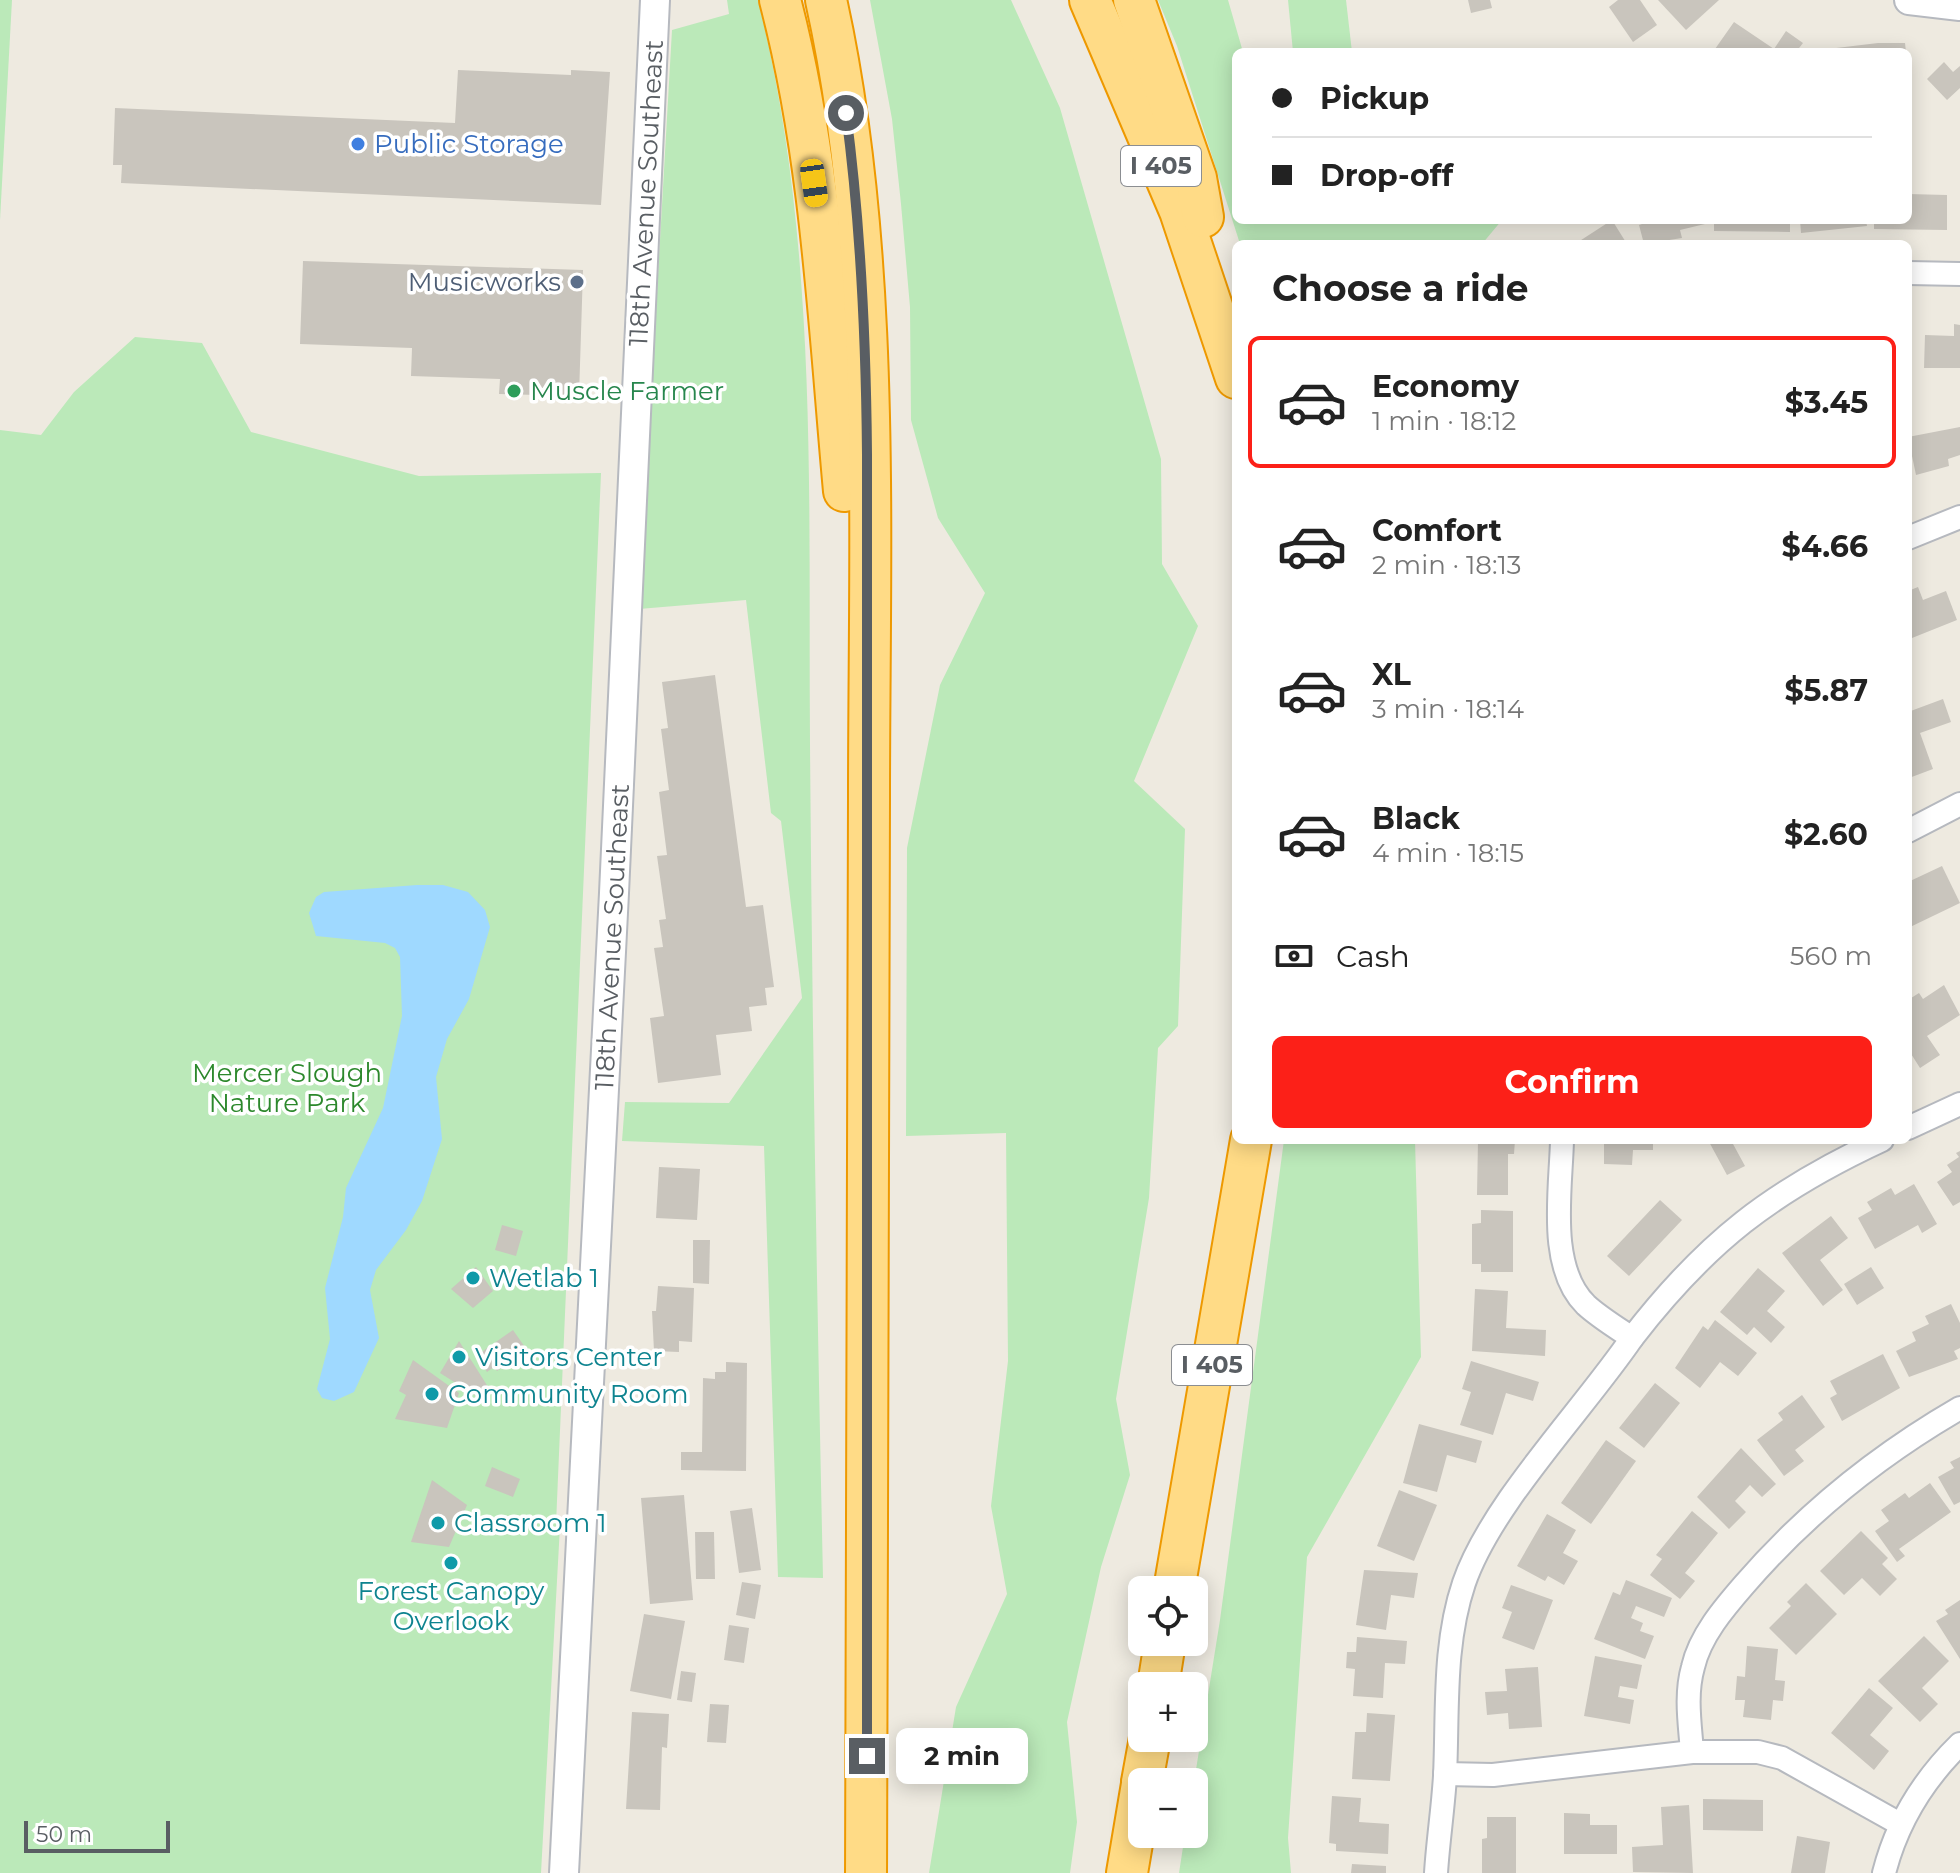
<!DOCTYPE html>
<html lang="en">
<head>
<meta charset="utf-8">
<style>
	body { margin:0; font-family:Montserrat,sans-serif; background:#f6f6f6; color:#222; height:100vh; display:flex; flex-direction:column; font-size:30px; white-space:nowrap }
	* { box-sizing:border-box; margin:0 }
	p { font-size:26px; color:#767676 }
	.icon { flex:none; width:44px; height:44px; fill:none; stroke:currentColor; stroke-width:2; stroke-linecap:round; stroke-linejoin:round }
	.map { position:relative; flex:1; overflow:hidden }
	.drawer { position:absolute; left:1232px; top:240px; width:680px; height:904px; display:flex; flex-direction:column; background:#fff; border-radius:12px; box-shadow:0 4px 20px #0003 }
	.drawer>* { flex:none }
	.guide { position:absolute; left:1232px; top:48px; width:680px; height:176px; border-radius:12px; box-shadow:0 4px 20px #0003; display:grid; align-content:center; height:176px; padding:0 40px; background:#fff }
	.fabs { position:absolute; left:1128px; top:1576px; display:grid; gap:16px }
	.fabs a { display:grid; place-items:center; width:80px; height:80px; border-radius:12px; background:#fff; box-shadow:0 4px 20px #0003; font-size:40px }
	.scale { position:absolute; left:24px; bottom:20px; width:146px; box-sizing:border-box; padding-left:8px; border:4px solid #595e63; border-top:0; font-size:22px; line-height:28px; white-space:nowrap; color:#595e63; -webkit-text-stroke:6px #fff; paint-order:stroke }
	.end { position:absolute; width:36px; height:36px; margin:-18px; border:10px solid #595e63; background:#fff; box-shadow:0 0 0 4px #fff }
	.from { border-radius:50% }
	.bubble { position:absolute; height:56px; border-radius:12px; background:#fff; box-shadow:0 4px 20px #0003; font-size:26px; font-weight:700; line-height:56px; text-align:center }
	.car { position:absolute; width:24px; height:48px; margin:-24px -12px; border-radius:10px; box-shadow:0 0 6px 2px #0007; background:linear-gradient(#f5c518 24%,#345 0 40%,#f5c518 0 76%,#345 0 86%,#f5c518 0) }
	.guide b { display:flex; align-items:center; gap:28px; height:76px; font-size:30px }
	.guide b+b { border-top:2px solid #e0e0e0 }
	.guide i { width:20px; height:20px; background:#222 }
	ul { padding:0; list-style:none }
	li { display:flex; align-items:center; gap:24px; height:132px; margin:0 16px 12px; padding:0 24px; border:4px solid transparent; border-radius:12px }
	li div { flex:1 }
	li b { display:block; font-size:30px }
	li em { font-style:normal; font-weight:700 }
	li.selected { border-color:#fc2018 }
	li>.icon { width:72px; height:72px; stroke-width:1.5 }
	h2 { padding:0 40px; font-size:36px; line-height:96px }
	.pay { display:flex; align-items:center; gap:20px; height:88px; padding:0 40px; font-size:30px }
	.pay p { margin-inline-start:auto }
	.primary-button { display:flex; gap:16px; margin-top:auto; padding:16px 40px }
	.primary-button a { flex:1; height:92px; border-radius:12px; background:#fc2018; color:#fff; font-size:32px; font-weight:700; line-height:92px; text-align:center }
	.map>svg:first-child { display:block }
</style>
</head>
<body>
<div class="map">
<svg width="1960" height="1873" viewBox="0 0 1960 1873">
	<rect width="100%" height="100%" fill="#eeeae0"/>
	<!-- green -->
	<g fill="#bbe9b9">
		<polygon points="0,0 12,0 0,220"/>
		<path d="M727,0H758C819,242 808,496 810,743C812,1022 817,1300 823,1578L778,1577L764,1146L622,1141L625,1102L729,1103L802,998L781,821L771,813L746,600L639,609L672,30L729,14Z"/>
		<polygon points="870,0 1011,0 1060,108 1161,459 1162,564 1198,626 1134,781 1185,829 1178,1026 1158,1048 1149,1198 1116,1399 1130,1475 1101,1567 1067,1722 1077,1822 1070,1873 929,1873 956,1707 1007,1594 991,1506 1008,1361 1006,1133 906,1136 907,848 940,685 985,593 938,518 911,420 910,307 901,204 892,119"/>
		<polygon points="1158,0 1228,0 1243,52 1236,52 1236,220 1502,220 1482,244 1240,244 1177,46"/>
		<polygon points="1288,0 1346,0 1352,52 1293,52"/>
		<polygon points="135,337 202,343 251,432 419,476 601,473 556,1524 560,1526 541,1873 0,1873 0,430 41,435 74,392"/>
		<polygon points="1284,1140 1415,1140 1421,1357 1307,1557 1288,1838 1291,1873 1179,1873 1185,1834 1194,1834 1194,1782 1220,1620"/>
	</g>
	<!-- water -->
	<polygon fill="#9fd9ff" points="417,885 443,885 468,892 485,910 490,927 469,999 447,1039 436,1077 442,1139 422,1201 406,1230 376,1270 370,1290 379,1338 354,1392 334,1401 322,1398 317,1389 330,1339 325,1288 343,1217 346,1188 383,1108 402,1016 400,957 395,948 385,943 316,936 309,913 316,897 324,892"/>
	<!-- building -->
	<g fill="#c9c5bd">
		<polygon points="1468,0 1490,0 1492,8 1471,13"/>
		<polygon points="1618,0 1640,0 1657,25 1633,42 1609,7"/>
		<polygon points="1658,0 1719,0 1686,30"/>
		<polygon points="1734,22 1774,49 1786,31 1803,43 1796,52 1720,52 1715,49"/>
		<polygon points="1878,43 1905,43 1906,52 1829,52 1828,49"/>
		<polygon points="1944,62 1953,72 1960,66 1960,88 1947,100 1927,79"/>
		<polygon points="458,70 571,75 571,70 610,72 601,205 121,183 122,165 113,165 115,108 455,123"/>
		<polygon points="1908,194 1947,195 1947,230 1874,229 1874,220 1908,220"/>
		<polygon points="1612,220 1627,244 1575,244"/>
		<polygon points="1644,220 1704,220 1705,224 1680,230 1682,238 1644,244 1639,225 1645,223"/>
		<polygon points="1714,220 1790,220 1790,232 1714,231"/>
		<polygon points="1800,220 1866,220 1867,226 1801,233"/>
		<polygon points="303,261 583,270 579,396 499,394 500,379 411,376 412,348 300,344"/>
		<polygon points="1954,324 1960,325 1960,368 1924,368 1925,335 1954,336"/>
		<polygon points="1960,427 1960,455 1948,459 1949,466 1916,475 1908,437"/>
		<polygon points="1918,587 1923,600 1946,591 1957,620 1912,638 1908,627 1908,591"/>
		<polygon points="715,675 746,907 763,905 774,987 765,988 767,1005 749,1007 752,1031 716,1035 721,1075 658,1083 650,1018 664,1016 654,948 663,947 659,920 666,919 657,856 667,855 659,792 669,790 661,729 668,728 662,682"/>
		<polygon points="1943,699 1951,722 1920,733 1933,769 1909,778 1908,712"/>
		<polygon points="1942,866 1960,903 1908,928 1908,882"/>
		<polygon points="1944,985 1960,1015 1927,1036 1940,1055 1920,1068 1908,1049 1908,1000 1919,993 1923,999"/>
		<polygon points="1478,1140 1515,1140 1514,1154 1508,1154 1508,1195 1477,1195"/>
		<polygon points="1604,1140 1653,1140 1653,1150 1633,1150 1632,1165 1604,1164"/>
		<polygon points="1708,1140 1741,1140 1733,1144 1745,1166 1727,1175"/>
		<polygon points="1960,1151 1960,1202 1953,1206 1937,1182 1952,1172 1947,1165 1959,1157 1956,1153"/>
		<polygon points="659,1167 700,1169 697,1220 656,1218"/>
		<polygon points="1914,1184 1937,1224 1922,1233 1918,1225 1875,1249 1858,1218 1872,1210 1867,1202 1891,1188 1895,1195"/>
		<polygon points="1660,1200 1682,1220 1629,1276 1607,1256"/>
		<polygon points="1481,1210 1513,1211 1513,1272 1481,1272 1481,1264 1472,1264 1472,1224 1481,1223"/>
		<polygon points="1831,1216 1848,1238 1820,1260 1843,1290 1823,1306 1782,1253"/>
		<polygon points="502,1225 523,1231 516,1256 495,1250"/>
		<polygon points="693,1240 710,1240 709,1284 693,1283"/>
		<polygon points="476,1267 493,1291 473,1308 451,1289"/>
		<polygon points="1871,1267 1884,1288 1857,1305 1844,1284"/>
		<polygon points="1758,1268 1785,1291 1767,1311 1785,1327 1771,1343 1754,1327 1747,1335 1720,1312"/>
		<polygon points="658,1286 694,1288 692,1342 679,1341 679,1352 654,1351 652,1311 656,1311"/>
		<polygon points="1475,1289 1508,1291 1506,1328 1546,1330 1545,1356 1472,1351"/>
		<polygon points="1951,1304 1960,1323 1960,1348 1954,1351 1958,1359 1909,1377 1896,1351 1916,1341 1912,1332 1929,1324 1925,1316"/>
		<polygon points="1715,1320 1757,1353 1738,1376 1720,1362 1700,1388 1675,1368 1703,1326 1708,1330"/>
		<polygon points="513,1330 527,1350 497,1371 494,1367 487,1372 476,1356"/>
		<polygon points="459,1341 490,1390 484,1401 440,1373"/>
		<polygon points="1883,1354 1900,1388 1842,1421 1830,1398 1837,1394 1830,1381"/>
		<polygon points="413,1360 459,1393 447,1428 395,1419 406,1395 399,1391"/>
		<polygon points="1471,1361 1539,1382 1533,1401 1506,1393 1493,1435 1460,1425 1471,1392 1462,1389"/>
		<polygon points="726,1362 747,1363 746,1471 681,1470 681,1452 702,1452 703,1378 715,1379 715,1372 726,1372"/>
		<polygon points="1655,1383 1680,1403 1644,1448 1619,1428"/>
		<polygon points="1802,1395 1825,1427 1795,1450 1804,1461 1784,1476 1757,1440 1783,1420 1778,1413"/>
		<polygon points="1419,1424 1482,1441 1476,1463 1447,1455 1437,1492 1403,1483"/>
		<polygon points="1606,1440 1636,1461 1591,1524 1561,1503"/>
		<polygon points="1741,1448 1776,1484 1762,1497 1750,1485 1735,1501 1746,1512 1729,1529 1697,1497"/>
		<polygon points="1960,1457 1960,1502 1954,1505 1938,1477 1954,1468 1950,1462"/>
		<polygon points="492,1467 520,1479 513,1497 485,1486"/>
		<polygon points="432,1480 467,1505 449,1547 411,1542"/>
		<polygon points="1930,1483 1951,1512 1899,1549 1905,1556 1897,1562 1875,1531 1889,1521 1881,1510 1905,1493 1909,1498"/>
		<polygon points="1399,1490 1437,1505 1414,1561 1377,1546"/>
		<polygon points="684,1495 693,1600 650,1604 641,1498"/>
		<polygon points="752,1508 761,1570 739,1573 730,1511"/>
		<polygon points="1692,1511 1718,1533 1685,1573 1695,1581 1680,1599 1650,1575 1662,1559 1656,1555"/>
		<polygon points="1547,1514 1576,1530 1563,1553 1578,1561 1564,1585 1548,1576 1545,1581 1517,1566"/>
		<polygon points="1861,1531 1888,1558 1882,1564 1897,1579 1880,1596 1862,1578 1844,1595 1820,1571"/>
		<polygon points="695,1532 714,1532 715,1579 696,1579"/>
		<polygon points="1364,1570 1418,1573 1414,1598 1391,1595 1386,1630 1356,1625"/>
		<polygon points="1626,1580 1672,1598 1664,1617 1636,1606 1631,1618 1643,1623 1640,1631 1654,1636 1645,1659 1594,1639 1613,1592 1620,1595"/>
		<polygon points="742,1582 761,1585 755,1619 736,1615"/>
		<polygon points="1806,1583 1837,1614 1796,1655 1769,1628 1791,1606 1787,1602"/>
		<polygon points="1511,1585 1553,1600 1534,1650 1502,1638 1512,1612 1502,1608"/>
		<polygon points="1960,1600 1960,1659 1936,1621 1948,1614 1945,1610"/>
		<polygon points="644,1614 685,1621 671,1699 630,1691"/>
		<polygon points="729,1625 749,1628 744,1663 724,1660"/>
		<polygon points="1924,1636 1949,1661 1922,1688 1938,1704 1920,1722 1878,1681"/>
		<polygon points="1357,1637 1407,1641 1405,1664 1385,1663 1383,1698 1353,1696 1355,1669 1346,1668 1347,1652 1356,1652"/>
		<polygon points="1747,1646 1778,1649 1775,1680 1785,1681 1783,1701 1773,1700 1771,1720 1743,1717 1745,1700 1735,1700 1737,1676 1745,1677"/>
		<polygon points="1595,1656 1642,1665 1637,1689 1620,1686 1618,1697 1634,1700 1630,1724 1584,1716"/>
		<polygon points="1538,1667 1542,1727 1509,1729 1508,1713 1487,1715 1485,1692 1507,1691 1505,1669"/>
		<polygon points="681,1671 696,1673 692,1702 677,1700"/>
		<polygon points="1869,1688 1893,1708 1870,1735 1889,1751 1874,1770 1831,1733"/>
		<polygon points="710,1704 729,1705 726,1743 707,1742"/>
		<polygon points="632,1712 669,1714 667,1748 662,1747 660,1810 626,1809"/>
		<polygon points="1367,1713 1395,1715 1390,1781 1352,1779 1355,1732 1366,1732"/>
		<polygon points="1332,1796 1361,1798 1359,1822 1389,1824 1388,1854 1336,1851 1336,1844 1329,1843"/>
		<polygon points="1703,1799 1763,1800 1763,1831 1703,1830"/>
		<polygon points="1689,1805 1693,1873 1633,1872 1632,1847 1663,1845 1661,1807"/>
		<polygon points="1564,1813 1590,1814 1590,1825 1617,1825 1617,1854 1564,1854"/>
		<polygon points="1487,1817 1516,1817 1516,1873 1482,1873 1482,1839 1487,1838"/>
		<polygon points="1797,1836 1830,1842 1825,1873 1791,1873"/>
		<polygon points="1352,1864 1386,1866 1386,1873 1351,1873"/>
	</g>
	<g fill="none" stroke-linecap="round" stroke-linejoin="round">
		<defs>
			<g id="minor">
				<polyline points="1908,273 1960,274"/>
				<polyline points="1908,538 1960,517"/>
				<polyline points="1908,831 1960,804"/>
				<polyline points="1908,1128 1960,1104"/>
				<path d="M1632,1338C1706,1242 1772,1191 1882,1140"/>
				<path d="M1692,1752C1690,1724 1685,1695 1693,1667C1700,1636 1724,1608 1744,1585C1807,1512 1877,1456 1960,1408"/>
				<polyline points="1445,1774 1493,1775 1692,1752 1758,1752 1782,1758 1900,1824"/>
				<path d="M1436,1873C1438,1841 1443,1809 1445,1776C1448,1712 1443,1645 1464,1583C1491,1504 1583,1410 1632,1338C1617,1328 1599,1317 1586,1305C1547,1267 1561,1189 1562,1140"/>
				<path d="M1884,1873C1897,1822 1922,1781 1960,1744"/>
			</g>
			<g id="tertiary">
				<polyline points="1909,0 1960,6"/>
				<polyline points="564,1873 614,893 655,0"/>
			</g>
			<g id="motorway">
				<path d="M780,0C822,160 829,328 844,491"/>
				<path d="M826,0C882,253 869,539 869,798C868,1157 868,1515 866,1873"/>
				<polyline points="1090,0 1180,211 1236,378"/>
				<polyline points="1134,0 1196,178 1203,217"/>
				<polyline points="1174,1590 1251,1140"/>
				<polyline points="1158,1686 1165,1642"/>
				<polyline points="1142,1782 1150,1738"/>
				<polyline points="1127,1873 1142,1784"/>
			</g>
		</defs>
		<!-- minor casing -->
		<use href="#minor" stroke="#b6b9bf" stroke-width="26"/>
		<!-- tertiary casing -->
		<use href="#tertiary" stroke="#b6b9bf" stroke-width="32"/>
		<!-- motorway casing -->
		<use href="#motorway" stroke="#e90" stroke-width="44"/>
		<!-- minor -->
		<use href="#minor" stroke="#fff" stroke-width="22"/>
		<!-- tertiary -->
		<use href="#tertiary" stroke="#fff" stroke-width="28"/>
		<!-- motorway -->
		<use href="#motorway" stroke="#ffdb86" stroke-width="40"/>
	</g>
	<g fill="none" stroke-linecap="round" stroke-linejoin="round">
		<!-- route -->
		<path stroke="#595e63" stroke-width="10" d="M846,113C861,226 866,340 867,454V1756"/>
	</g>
	<!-- markers -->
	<circle fill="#3f7fe0" stroke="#fff" stroke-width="3" cx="358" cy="144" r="8"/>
	<circle fill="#5c6f8a" stroke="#fff" stroke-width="3" cx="577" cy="282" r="8"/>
	<circle fill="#2e9e5b" stroke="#fff" stroke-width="3" cx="514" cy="391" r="8"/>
	<g fill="#0f9aa8" stroke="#fff" stroke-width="3">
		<circle cx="473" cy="1278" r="8"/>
		<circle cx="459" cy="1357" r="8"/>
		<circle cx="432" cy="1394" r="8"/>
		<circle cx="438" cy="1523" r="8"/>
		<circle cx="451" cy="1563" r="8"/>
	</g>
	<g text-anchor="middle" stroke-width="7" stroke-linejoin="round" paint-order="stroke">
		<!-- shield labels -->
		<g fill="#fff" stroke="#8b8e92" stroke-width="2">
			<rect x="1121" y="146" width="80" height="40" rx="6"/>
			<rect x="1172" y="1345" width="80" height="40" rx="6"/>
		</g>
		<g font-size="24" font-weight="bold" fill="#595e63">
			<text x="1161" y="174">I 405</text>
			<text x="1212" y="1373">I 405</text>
		</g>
		<!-- shop labels -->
		<g font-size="26" fill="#366cbe" stroke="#fff" text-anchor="start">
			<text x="374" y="153">Public Storage</text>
		</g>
		<!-- street labels -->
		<g font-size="26" fill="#595e63" stroke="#fff">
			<text transform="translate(646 193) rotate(-87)" y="9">118th Avenue Southeast</text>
			<text transform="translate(612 937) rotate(-87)" y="9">118th Avenue Southeast</text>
		</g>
		<!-- service labels -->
		<g font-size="26" fill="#4e5e75" stroke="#fff" text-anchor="end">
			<text x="561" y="291">Musicworks</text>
		</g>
		<!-- leisure labels -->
		<g font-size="26" fill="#27864d" stroke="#fff" text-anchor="start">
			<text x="530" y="400">Muscle Farmer</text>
		</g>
		<!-- park labels -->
		<g font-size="26" fill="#2c882c" stroke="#fff">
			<text x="287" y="1082">Mercer Slough<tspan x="287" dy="30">Nature Park</tspan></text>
		</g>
		<!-- culture labels -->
		<g font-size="26" fill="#0d838f" stroke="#fff" text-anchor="start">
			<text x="489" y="1287">Wetlab 1</text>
			<text x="475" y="1366">Visitors Center</text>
			<text x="448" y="1403">Community Room</text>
			<text x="454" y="1532">Classroom 1</text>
			<text x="451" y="1600" text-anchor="middle">Forest Canopy<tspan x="451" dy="30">Overlook</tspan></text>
		</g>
	</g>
</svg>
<div class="fabs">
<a><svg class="icon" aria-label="locate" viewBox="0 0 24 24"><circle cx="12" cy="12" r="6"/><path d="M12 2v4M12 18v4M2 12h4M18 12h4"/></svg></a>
<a>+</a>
<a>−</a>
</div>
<div class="scale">50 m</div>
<i class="end from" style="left:846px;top:113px"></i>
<i class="end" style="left:867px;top:1756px"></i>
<div class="bubble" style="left:896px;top:1728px;width:132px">2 min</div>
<i class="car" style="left:814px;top:183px;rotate:172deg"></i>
<div class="guide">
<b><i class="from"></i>Pickup</b>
<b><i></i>Drop-off</b>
</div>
<section class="drawer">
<h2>Choose a ride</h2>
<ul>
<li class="selected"><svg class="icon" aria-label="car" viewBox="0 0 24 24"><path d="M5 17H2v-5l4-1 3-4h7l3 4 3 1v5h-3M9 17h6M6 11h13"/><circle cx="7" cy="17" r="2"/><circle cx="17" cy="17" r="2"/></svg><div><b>Economy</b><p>1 min · 18:12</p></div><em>$3.45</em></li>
<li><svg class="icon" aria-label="car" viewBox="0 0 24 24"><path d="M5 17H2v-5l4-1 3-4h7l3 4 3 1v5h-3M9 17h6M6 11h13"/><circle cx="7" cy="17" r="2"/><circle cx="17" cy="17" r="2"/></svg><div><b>Comfort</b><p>2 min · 18:13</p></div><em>$4.66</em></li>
<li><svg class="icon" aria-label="car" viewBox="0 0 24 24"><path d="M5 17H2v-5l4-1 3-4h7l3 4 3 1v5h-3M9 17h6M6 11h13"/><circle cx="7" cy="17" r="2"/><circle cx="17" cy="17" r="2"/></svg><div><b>XL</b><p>3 min · 18:14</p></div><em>$5.87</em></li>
<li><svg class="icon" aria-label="car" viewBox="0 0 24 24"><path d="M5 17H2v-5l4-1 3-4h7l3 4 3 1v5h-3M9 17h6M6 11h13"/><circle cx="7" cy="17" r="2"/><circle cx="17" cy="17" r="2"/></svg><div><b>Black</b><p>4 min · 18:15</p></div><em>$2.60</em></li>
</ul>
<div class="pay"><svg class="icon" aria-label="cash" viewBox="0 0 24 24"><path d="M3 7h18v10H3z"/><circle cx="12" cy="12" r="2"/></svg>Cash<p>560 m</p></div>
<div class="primary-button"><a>Confirm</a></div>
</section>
</div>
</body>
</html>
